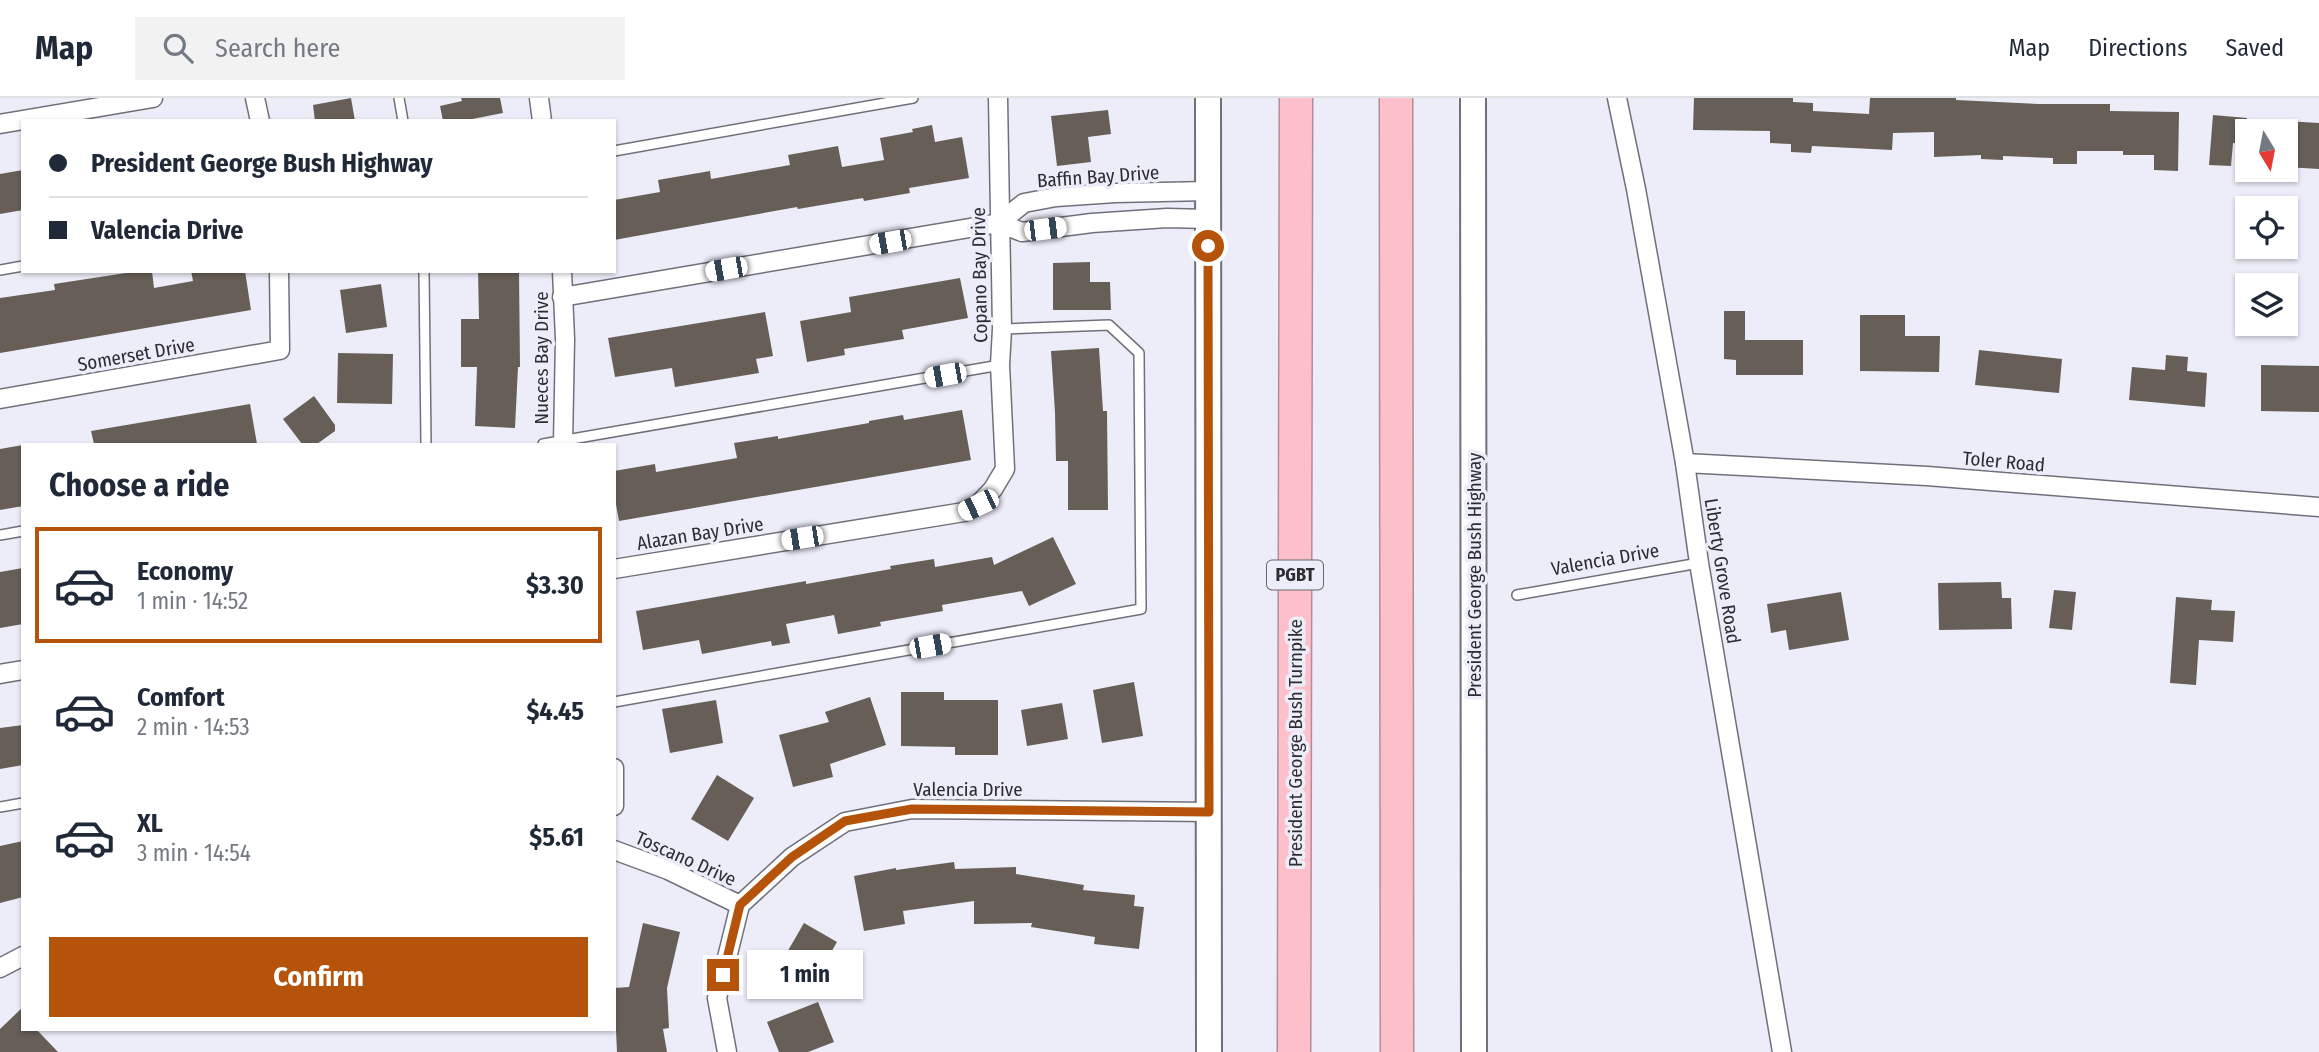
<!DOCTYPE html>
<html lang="en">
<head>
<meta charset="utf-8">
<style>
	body { margin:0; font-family:"Fira Sans Condensed",sans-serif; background:#f2f2f3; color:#1f2937; height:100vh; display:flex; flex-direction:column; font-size:26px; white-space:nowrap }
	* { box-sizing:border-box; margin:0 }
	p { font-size:23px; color:#747a83 }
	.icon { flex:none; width:38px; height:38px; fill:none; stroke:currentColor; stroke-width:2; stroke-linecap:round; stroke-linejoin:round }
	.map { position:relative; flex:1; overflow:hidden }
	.sheet { position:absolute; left:21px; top:345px; width:595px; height:588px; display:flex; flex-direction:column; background:#fff; border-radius:0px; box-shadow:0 2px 5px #0004 }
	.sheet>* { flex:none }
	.hud { position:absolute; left:21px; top:21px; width:595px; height:154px; border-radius:0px; box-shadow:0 2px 5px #0004; display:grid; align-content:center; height:154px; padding:0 28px; background:#fff }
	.needle { width:46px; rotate:170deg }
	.fabs { position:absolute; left:2235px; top:21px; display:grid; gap:14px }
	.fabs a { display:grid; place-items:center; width:63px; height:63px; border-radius:0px; background:#fff; box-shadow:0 2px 5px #0004; font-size:35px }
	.end { position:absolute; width:32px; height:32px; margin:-16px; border:9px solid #b45309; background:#fff; box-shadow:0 0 0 4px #fff }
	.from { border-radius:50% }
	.bubble { position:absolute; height:49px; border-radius:0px; background:#fff; box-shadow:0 2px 5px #0004; font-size:23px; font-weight:700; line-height:49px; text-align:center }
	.car { position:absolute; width:21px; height:42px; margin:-21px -10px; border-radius:9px; box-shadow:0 0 5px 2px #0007; background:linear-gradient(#fff 24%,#345 0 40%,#fff 0 76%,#345 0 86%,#fff 0) }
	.hud b { display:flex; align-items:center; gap:24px; height:66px; font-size:26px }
	.hud b+b { border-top:2px solid #e0e1e3 }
	.hud i { width:18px; height:18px; background:#1f2937 }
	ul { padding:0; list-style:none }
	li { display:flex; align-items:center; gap:21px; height:116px; margin:0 14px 10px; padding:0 14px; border:4px solid transparent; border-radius:0px }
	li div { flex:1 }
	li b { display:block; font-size:26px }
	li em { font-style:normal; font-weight:700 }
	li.selected { border-color:#b45309 }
	li>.icon { width:63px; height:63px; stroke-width:1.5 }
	h2 { padding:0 28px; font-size:32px; line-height:84px }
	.action { display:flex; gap:14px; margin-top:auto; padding:14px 28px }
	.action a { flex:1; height:80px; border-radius:0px; background:#b45309; color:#fff; font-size:28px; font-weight:700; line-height:80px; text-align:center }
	header { display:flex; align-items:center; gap:42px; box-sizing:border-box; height:98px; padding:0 35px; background:#fff; border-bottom:2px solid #e0e1e3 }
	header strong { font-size:33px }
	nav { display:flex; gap:38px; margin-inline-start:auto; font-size:24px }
	.search { width:490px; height:63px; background:#f2f2f3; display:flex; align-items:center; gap:18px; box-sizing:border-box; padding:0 24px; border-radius:0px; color:#747a83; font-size:26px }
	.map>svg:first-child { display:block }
</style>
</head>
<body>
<header>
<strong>Map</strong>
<div class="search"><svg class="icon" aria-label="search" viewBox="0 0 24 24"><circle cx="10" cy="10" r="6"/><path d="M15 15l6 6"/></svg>Search here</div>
<nav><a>Map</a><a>Directions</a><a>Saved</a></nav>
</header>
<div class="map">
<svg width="2319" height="954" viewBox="0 0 2319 954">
	<rect width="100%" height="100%" fill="#ecedf9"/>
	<!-- building -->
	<g fill="#675f57">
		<polygon points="351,0 355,23 315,23 313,7"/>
		<polygon points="461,0 500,0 503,15 462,23 443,23 440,8 462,3"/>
		<polygon points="1694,0 1793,0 1793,4 1813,5 1813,13 1869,16 1870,0 1956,0 1956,2 2039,6 2110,6 2110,13 2179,14 2178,73 2154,72 2154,57 2123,57 2123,53 2077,53 2077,66 2053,66 2053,60 2003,58 2003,62 1981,61 1981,57 1934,59 1934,34 1893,35 1892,52 1812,48 1811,55 1791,54 1791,46 1770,45 1770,33 1693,32"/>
		<polygon points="1108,12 1111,36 1088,39 1091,64 1057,68 1051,18"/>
		<polygon points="2213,17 2247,20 2247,46 2233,45 2231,68 2209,67"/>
		<polygon points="2286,23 2319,25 2319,71 2286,69"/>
		<polygon points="932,27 935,44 962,39 969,80 909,90 910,95 864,103 863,100 798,111 797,109 614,142 614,102 660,94 658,82 710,73 711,81 790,67 788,57 838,48 842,69 884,62 880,40 913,34 912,31"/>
		<polygon points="23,72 23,112 0,116 0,76"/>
		<polygon points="1090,164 1090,184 1110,184 1111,212 1053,212 1053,165"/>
		<polygon points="139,173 152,173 154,190 193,183 191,173 245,173 251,212 0,255 0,200 55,192 54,186"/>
		<polygon points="478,173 519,173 520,269 518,269 515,330 475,328 477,269 461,269 461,221 479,221"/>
		<polygon points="960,180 968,220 902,232 904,241 844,251 845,257 807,264 800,223 851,214 849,199"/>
		<polygon points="381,186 387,229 346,235 340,192"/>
		<polygon points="1724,213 1745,213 1745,242 1803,242 1803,277 1736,277 1736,262 1724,261"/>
		<polygon points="765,214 773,258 756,261 759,275 675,289 672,270 615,279 608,240"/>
		<polygon points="1860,217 1905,217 1905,238 1940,238 1939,274 1860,273"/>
		<polygon points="1099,250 1103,313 1107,313 1108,412 1068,412 1068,363 1056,363 1055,314 1051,253"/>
		<polygon points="1979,252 2062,261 2059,295 1975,287"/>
		<polygon points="338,255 393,256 392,306 337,305"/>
		<polygon points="2166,257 2188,259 2187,273 2207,275 2205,309 2129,302 2132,269 2165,272"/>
		<polygon points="2261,267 2319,268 2319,314 2261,313"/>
		<polygon points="314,298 335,327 335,333 317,346 302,346 283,321"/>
		<polygon points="250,306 257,346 94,346 91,333"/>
		<polygon points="962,312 971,362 619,423 614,395 614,373 655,366 656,374 737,360 734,345 778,338 778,341 869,325 869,323 903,317 904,322"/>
		<polygon points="23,347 23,408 0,412 0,351"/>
		<polygon points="1053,439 1076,486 1029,508 1022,493 942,507 943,513 880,524 881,528 838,536 834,517 786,526 790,545 772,548 771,543 702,556 699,542 643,552 636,513 806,483 806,486 891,471 890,468 934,461 935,469 992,459 994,467"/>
		<polygon points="23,470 23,526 0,530 0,474"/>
		<polygon points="2001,484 2002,500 2011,500 2012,531 1939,532 1938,485"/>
		<polygon points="2054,492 2076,494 2072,532 2049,530"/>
		<polygon points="1841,494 1849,542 1789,552 1786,532 1771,535 1767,506"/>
		<polygon points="2176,499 2212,502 2211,512 2235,513 2233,544 2199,542 2196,587 2170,585"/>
		<polygon points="1134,584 1143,638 1102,645 1093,592"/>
		<polygon points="901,594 944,594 944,602 998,602 998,657 955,657 955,649 901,648"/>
		<polygon points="870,599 886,647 830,666 833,679 793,689 779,637 829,624 825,614"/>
		<polygon points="716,602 723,645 670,655 662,611"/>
		<polygon points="1062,605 1068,641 1027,648 1021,612"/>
		<polygon points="23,627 23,667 0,671 0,630"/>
		<polygon points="717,677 754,700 728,743 691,721"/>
		<polygon points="23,743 23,799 0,805 0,748"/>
		<polygon points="954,764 955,771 1016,769 1016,776 1084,787 1083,792 1135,797 1134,808 1144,809 1139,851 1094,846 1095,839 1031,829 1032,825 974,826 974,803 903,813 905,826 864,833 854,778 896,770 896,772"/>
		<polygon points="643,825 680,834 667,890 669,930 663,931 667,954 617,954 614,890 629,889"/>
		<polygon points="804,825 837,844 815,882 782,863"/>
		<polygon points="818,904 834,944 808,954 779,954 767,924"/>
		<polygon points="23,909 23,931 36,931 58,954 0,954 0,931"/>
	</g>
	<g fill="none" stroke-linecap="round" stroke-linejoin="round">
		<defs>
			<g id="lane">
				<polyline points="399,0 403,23"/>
				<polyline points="614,53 913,0"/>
				<polyline points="0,172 23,168"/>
				<polyline points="424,173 426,346"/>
				<polyline points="543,346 1000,267"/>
				<polyline points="0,437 23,433"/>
				<polyline points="1517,497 1699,465"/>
				<polyline points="614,604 1141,511 1139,255 1109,227 1002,231"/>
				<polyline points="0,709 23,705"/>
			</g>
			<g id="street">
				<polyline points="255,0 260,23"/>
				<polyline points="539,0 542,23"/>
				<polyline points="1617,0 1636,91 1685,365 1699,465 1782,954"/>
				<polyline points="0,26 153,0"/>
				<polyline points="999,125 1022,134 1092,125 1167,120 1208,121"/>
				<polyline points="562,173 565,241 563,346"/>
				<polyline points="562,199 999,125 1024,105 1056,99 1115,95 1208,93"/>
				<polyline points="0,301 280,252 279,173"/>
				<polyline points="1685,365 1927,378 2319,409"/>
				<polyline points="614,471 964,414 978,407 993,391 1005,371 1000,267 1002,231 998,0"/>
				<polyline points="0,576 23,572"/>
				<polyline points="614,670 614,708"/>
				<polyline points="614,752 668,772 740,807"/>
				<polyline points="0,870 23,858"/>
				<polyline points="727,954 717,900 740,807 792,759 845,724 912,711 1209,714"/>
			</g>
			<g id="secondary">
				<polyline points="1208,0 1209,954"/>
				<polyline points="1473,0 1474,954"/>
			</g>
			<g id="highway">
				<polyline points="1396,0 1397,954"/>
				<polyline points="1294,954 1296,0"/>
			</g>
		</defs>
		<!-- lane casing -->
		<use href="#lane" stroke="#6f707a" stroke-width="12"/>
		<!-- street casing -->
		<use href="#street" stroke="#6f707a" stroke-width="21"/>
		<!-- secondary casing -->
		<use href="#secondary" stroke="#6f707a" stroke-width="28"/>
		<!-- highway casing -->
		<use href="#highway" stroke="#b48c95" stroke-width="35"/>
		<!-- lane -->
		<use href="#lane" stroke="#fff" stroke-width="9"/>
		<!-- street -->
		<use href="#street" stroke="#fff" stroke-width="18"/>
		<!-- secondary -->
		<use href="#secondary" stroke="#fff" stroke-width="24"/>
		<!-- highway -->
		<use href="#highway" stroke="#fdc0cb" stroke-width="32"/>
	</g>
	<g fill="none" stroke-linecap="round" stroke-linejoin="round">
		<!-- route -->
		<polyline stroke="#b45309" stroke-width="9" points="723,877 740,807 792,759 845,723 912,711 1209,714 1208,148"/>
	</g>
	<g text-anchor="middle" stroke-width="7" stroke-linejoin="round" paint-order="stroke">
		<!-- shield labels -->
		<rect fill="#ecedf9" stroke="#66666d" stroke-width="2" x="1267" y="462.5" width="56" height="29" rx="5"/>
		<g font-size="18" font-weight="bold" fill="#2c2c31">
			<text x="1295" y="483">PGBT</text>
		</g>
		<!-- street labels -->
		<g font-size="19" fill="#2c2c31" stroke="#ecedf9">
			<text transform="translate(1098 78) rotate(-4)" y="7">Baffin Bay Drive</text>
			<text transform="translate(979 177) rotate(-91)" y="7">Copano Bay Drive</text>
			<text transform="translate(136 256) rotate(-10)" y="7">Somerset Drive</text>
			<text transform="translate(541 260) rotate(-90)" y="7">Nueces Bay Drive</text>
			<text transform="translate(2004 363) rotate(5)" y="7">Toler Road</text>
			<text transform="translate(700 435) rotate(-9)" y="7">Alazan Bay Drive</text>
			<text transform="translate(1605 461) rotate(-10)" y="7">Valencia Drive</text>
			<text transform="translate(1723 473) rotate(81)" y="7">Liberty Grove Road</text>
			<text transform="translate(1474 477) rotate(-90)" y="7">President George Bush Highway</text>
			<text transform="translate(1295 645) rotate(-90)" y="7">President George Bush Turnpike</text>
			<text x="968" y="698">Valencia Drive</text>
			<text transform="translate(686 760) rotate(24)" y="7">Toscano Drive</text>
		</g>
	</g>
</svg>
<div class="fabs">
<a><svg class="needle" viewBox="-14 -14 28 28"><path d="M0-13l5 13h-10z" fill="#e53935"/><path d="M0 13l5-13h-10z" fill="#747a83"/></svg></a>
<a><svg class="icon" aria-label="locate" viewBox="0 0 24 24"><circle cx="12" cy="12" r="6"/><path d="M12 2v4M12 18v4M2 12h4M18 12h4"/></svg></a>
<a><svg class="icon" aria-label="layers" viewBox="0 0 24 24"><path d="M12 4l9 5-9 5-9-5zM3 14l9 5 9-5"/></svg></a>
</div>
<i class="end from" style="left:1208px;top:148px"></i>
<i class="end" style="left:723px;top:877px"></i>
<div class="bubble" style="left:747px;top:852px;width:116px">1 min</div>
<i class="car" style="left:1045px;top:131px;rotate:83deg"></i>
<i class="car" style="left:890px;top:144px;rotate:260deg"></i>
<i class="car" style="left:726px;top:171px;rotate:260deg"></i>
<i class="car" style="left:945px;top:277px;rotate:260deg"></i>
<i class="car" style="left:978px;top:407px;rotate:244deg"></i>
<i class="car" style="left:802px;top:440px;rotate:261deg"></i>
<i class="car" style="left:930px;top:548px;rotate:80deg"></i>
<div class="hud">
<b><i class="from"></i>President George Bush Highway</b>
<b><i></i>Valencia Drive</b>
</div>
<section class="sheet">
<h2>Choose a ride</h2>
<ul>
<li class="selected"><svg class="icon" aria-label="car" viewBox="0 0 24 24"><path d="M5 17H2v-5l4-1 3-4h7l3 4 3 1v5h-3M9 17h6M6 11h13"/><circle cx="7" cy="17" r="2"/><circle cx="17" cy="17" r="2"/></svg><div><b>Economy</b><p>1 min · 14:52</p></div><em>$3.30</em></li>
<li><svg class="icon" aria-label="car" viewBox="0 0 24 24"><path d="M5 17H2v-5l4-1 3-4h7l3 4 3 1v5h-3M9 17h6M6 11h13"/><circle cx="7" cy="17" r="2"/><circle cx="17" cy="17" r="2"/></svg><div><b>Comfort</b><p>2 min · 14:53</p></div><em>$4.45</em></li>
<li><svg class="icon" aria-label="car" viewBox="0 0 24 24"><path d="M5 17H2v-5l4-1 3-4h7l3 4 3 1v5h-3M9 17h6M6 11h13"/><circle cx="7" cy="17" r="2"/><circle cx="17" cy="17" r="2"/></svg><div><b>XL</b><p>3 min · 14:54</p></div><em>$5.61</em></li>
</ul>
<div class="action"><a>Confirm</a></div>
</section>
</div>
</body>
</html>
